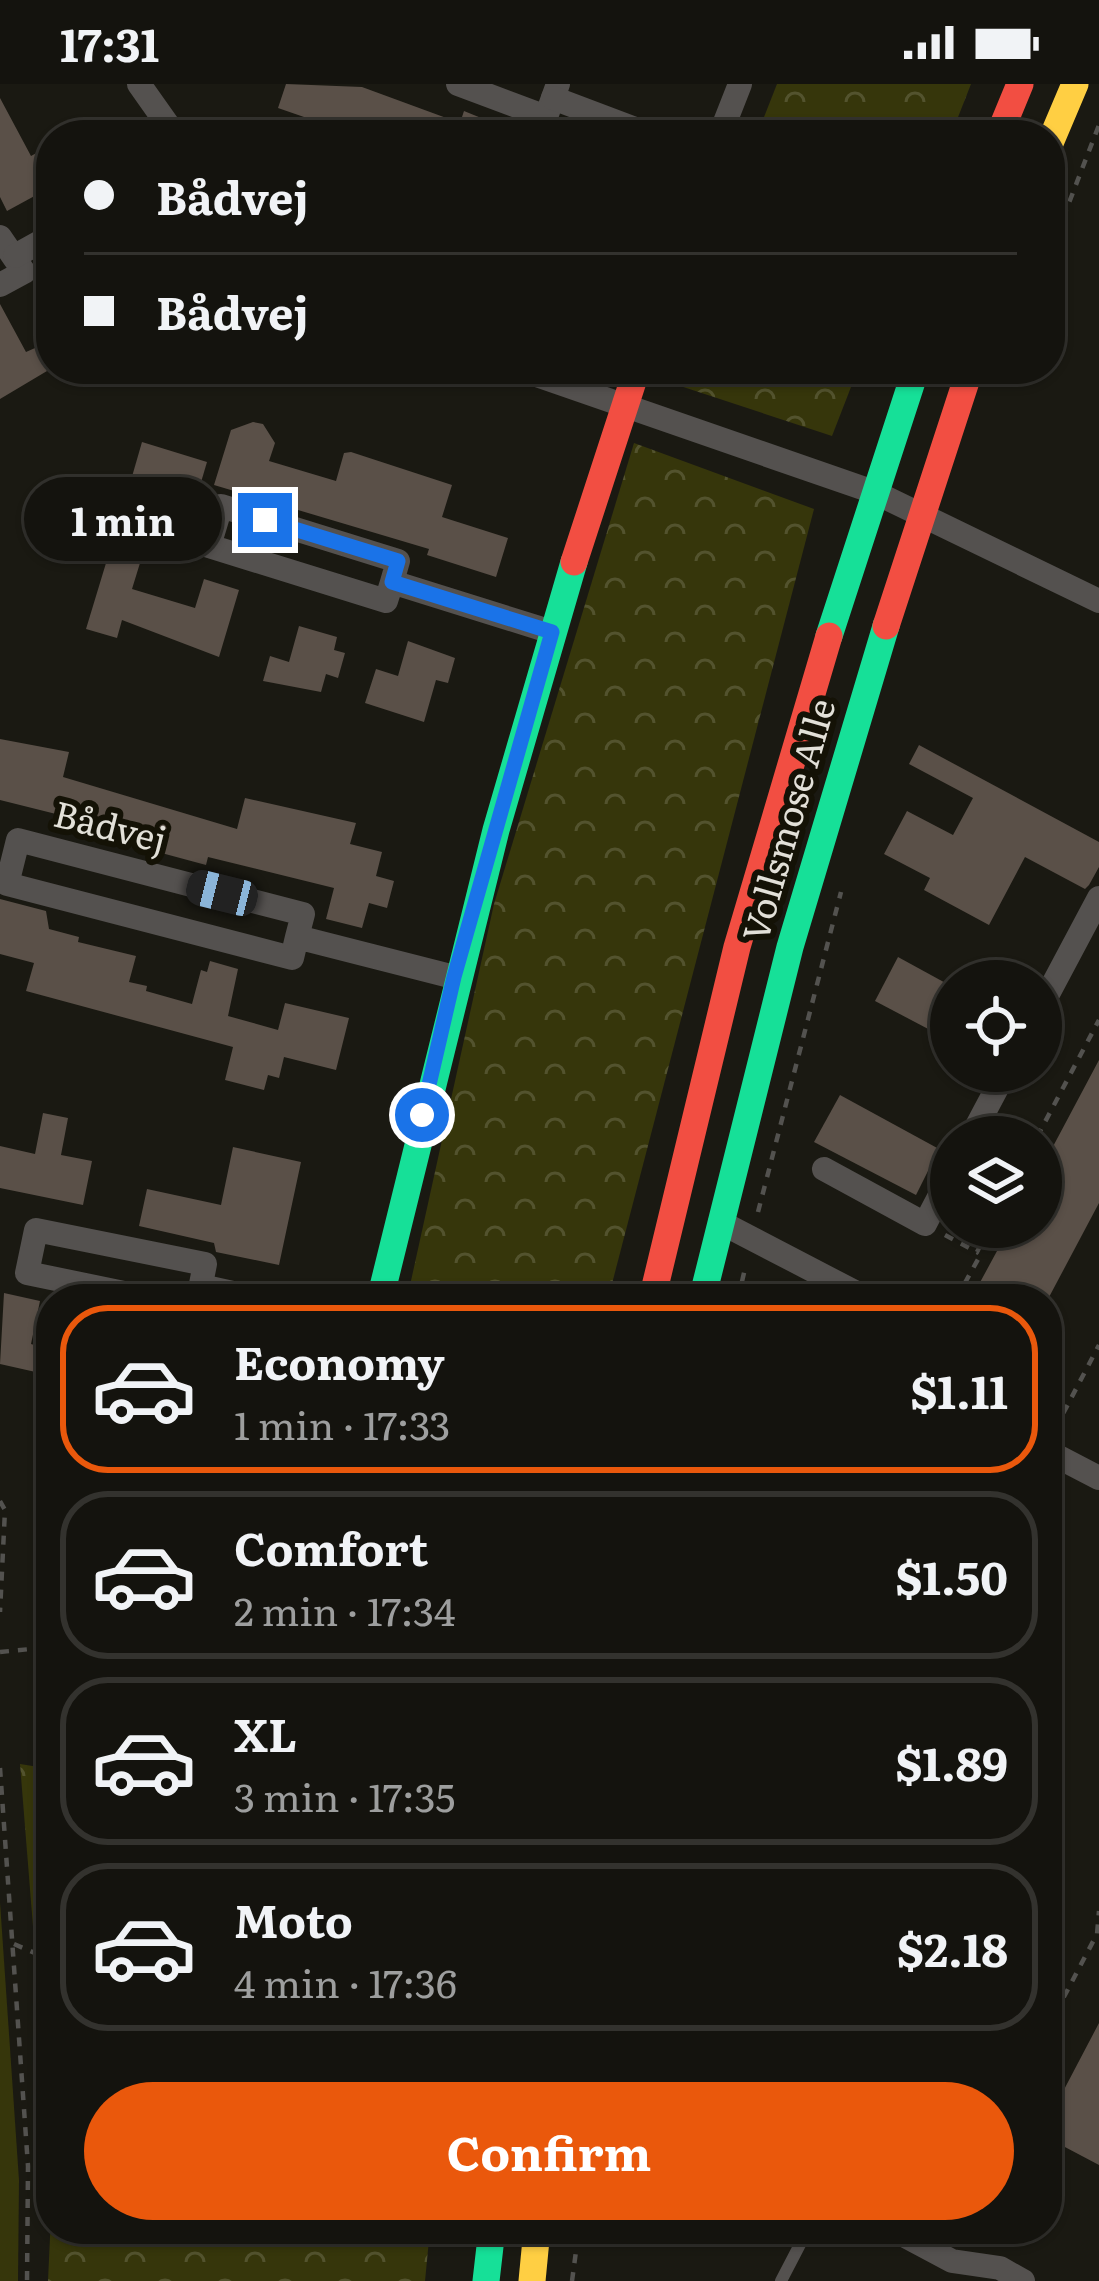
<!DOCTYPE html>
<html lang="en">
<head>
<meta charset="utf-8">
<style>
	body { margin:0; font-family:Literata,serif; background:#21201c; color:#f1f3f6; height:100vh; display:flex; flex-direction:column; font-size:45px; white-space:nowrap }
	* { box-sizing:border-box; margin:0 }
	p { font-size:39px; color:#9d9e9e }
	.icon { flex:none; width:66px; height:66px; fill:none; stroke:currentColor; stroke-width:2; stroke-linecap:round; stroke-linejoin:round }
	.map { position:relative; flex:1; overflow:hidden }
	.details { position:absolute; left:36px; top:1200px; width:1026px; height:960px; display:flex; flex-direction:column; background:#14130e; border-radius:48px; box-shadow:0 3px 9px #0004,0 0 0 3px #33322e }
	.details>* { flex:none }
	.hud { position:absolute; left:36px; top:36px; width:1029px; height:264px; border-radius:48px; box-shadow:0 3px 9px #0004,0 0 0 3px #33322e; display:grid; align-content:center; height:264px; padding:0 48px; background:#14130e }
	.fabs { position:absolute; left:930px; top:876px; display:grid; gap:24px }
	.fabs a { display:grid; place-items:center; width:132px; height:132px; border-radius:50%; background:#14130e; box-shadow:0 3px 9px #0004,0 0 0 3px #33322e; font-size:60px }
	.end { position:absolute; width:54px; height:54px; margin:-27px; border:15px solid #1a73e8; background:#fff; box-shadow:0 0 0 6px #fff }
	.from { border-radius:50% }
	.bubble { position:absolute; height:84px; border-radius:42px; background:#14130e; box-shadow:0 3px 9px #0004,0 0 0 3px #33322e; font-size:39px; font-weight:700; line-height:84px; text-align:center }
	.car { position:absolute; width:36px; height:72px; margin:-36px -18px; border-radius:15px; box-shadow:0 0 9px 3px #0007; background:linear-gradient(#222 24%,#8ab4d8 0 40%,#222 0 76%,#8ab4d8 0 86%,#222 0) }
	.hud b { display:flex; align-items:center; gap:42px; height:114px; font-size:45px }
	.hud b+b { border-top:3px solid #33322e }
	.hud i { width:30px; height:30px; background:#f1f3f6 }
	ul { padding:21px 0 0; list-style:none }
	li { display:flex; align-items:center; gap:36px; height:168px; margin:0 24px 18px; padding:0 24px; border:6px solid #33322e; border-radius:48px }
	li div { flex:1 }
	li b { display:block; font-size:45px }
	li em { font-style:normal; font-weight:700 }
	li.selected { border-color:#ea580c }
	li>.icon { width:108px; height:108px; stroke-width:1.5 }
	.primary-button { display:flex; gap:24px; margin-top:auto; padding:24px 48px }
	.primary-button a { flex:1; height:138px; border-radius:72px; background:#ea580c; color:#fff; font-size:48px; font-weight:700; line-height:138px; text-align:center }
	.status { display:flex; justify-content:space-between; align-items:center; height:84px; padding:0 60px; background:#14130e; direction:ltr }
	.status svg { height:33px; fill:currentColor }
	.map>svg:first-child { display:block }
</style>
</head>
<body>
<div class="status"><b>17:31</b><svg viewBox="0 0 49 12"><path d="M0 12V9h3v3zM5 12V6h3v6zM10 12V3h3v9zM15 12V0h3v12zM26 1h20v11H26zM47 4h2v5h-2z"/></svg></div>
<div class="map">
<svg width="1099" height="2197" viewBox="0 0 1099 2197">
	<defs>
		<pattern id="forest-crowns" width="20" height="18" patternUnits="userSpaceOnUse" patternTransform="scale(3)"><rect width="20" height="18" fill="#36360b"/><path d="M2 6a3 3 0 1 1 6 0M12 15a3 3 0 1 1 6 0" fill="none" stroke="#53532e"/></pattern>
	</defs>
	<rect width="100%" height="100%" fill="#1a1912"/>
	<!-- grass -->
	<polygon fill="#36360b" points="0,1818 19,2096 18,2197 0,2197"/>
	<!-- forest -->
	<g fill="url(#forest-crowns)">
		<polygon points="777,0 971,0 951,51 757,51"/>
		<polygon points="663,285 858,285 832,352 659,295"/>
		<polygon points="634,359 814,425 608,1215 407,1215 494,820"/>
		<polygon points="20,1680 51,1685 51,2067"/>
		<polygon points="51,2132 51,2145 430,2145 425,2197 48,2197"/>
	</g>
	<!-- building -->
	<g fill="#5a5048">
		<polygon points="286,0 362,3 460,39 464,27 523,51 379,51 352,41 348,51 297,51 304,33 278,24"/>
		<polygon points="0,14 31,72 51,61 51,103 7,127 0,113"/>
		<polygon points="0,220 26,268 35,264 47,287 0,315"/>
		<polygon points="253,338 263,340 275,359 269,377 336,397 344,369 351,368 452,401 442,433 508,454 496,493 427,471 429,465 214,401 231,346"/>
		<polygon points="142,358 207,378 194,422 129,403"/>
		<polygon points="113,456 144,466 132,505 195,524 204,495 239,506 219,573 122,536 117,554 86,545"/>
		<polygon points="299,542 337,553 334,566 345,569 338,594 326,590 321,608 263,597 270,572 289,578"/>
		<polygon points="408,557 455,574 448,599 436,596 424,638 365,619 376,585 398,592"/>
		<polygon points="0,655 69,668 63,693 237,745 245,714 356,739 350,760 382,768 376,792 394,797 387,824 369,819 362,844 326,835 334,804 208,773 206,781 117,757 120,746 0,716"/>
		<polygon points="919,661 1099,758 1099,783 1089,801 1085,805 1025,773 989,841 924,806 930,794 884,770 907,727 953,751 973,714 909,680"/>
		<polygon points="0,815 46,827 49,845 79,853 78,858 136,872 129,898 147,902 146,907 192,920 201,886 207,888 210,877 238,885 228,932 278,946 285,919 349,934 336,986 284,973 279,994 268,991 264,1006 225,996 233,963 26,907 34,879 0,870"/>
		<polygon points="898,873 951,902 951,957 875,917"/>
		<polygon points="1099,976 1099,1119 1048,1215 971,1215 1010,1143 1041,1143 1041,1085"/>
		<polygon points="840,1011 939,1065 916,1111 814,1058"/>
		<polygon points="43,1029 68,1034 61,1071 92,1077 83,1121 0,1104 0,1062 35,1070"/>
		<polygon points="233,1063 301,1078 279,1181 216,1168 214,1159 139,1142 147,1105 221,1121"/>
		<polygon points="4,1209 40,1217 31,1260 45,1264 40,1289 0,1280"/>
		<polygon points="1099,1939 1099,2081 1063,2062 1047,2092 1047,2038"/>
	</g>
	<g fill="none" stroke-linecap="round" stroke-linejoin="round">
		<!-- path -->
		<g stroke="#53524f" stroke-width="4.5" stroke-dasharray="9 9" stroke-linecap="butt">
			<polyline points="1050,168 1099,41"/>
			<polyline points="1037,1053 1099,936"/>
			<polyline points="758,1128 841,808"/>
			<polyline points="945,1151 977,1168 990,1143"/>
			<polyline points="738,1215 746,1180"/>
			<polyline points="956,1215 981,1170 977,1168"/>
			<polyline points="1055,1345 1099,1261"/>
			<polyline points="0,1417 5,1426 0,1528"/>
			<polyline points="0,1568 51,1563"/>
			<polyline points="0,1684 28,2082 27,2197"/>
			<polyline points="14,1860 51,1876"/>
			<polyline points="1047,1945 1097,1850 1099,1827"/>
			<polyline points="572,2197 579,2145"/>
		</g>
		<!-- lane -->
		<polyline stroke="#54514f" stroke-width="12" points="781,2197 808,2145"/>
		<!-- street -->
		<g stroke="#54514f" stroke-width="24">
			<polyline points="139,0 175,51"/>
			<polyline points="458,0 546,33 558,0"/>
			<polyline points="553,14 651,51"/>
			<polyline points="720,51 740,0"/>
			<polyline points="0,153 24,188 0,201"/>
			<polyline points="15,172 51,152"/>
			<polyline points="519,285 874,408 1099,517"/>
			<polyline points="392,498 398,477 221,422 209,462 386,517 392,498 552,548"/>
			<polyline points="297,853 303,830 18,756 7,800 292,874 297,853 454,893"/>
			<polyline points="1041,923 1099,814"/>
			<polyline points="971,1053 1006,987"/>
			<polyline points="824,1085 925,1140 951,1090"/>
			<polyline points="720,1138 868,1215"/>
			<polyline points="201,1202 261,1215"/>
			<polyline points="153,1215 27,1189 36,1146 205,1180 198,1215"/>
			<polyline points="1047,1367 1099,1394"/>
			<polyline points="892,2145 952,2177 1000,2184 1023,2197"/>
		</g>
		<!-- fast -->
		<g stroke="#16e098" stroke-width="27">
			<polyline points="829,552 916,285"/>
			<polyline points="380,1215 496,746 574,478"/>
			<polyline points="702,1215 790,863 886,542"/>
			<polyline points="486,2197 492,2145"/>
		</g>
		<!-- slow -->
		<g stroke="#ffcf43" stroke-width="27">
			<polyline points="1050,59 1075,0"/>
			<polyline points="532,2197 537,2145"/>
		</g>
		<!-- jam -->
		<g stroke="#f24e42" stroke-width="27">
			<polyline points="999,51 1020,0"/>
			<polyline points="574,478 637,285"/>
			<polyline points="886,542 970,285"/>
			<polyline points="652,1215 737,863 829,552"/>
		</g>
	</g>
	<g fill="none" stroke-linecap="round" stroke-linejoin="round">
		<!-- route -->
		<polyline stroke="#1a73e8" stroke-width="15" points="265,436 398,477 392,498 552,548 454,893 422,1031"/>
	</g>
	<g text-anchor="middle" stroke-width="12" stroke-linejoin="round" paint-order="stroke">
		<!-- street labels -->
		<g font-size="36" fill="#e2e0d8" stroke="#141206">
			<text transform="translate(789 736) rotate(-74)" y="13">Vollsmose Alle</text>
			<text transform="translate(110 743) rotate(14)" y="13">Bådvej</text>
		</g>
	</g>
</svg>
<div class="fabs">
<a><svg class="icon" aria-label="locate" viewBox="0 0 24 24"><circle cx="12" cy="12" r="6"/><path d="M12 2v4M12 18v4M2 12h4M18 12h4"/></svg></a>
<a><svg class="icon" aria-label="layers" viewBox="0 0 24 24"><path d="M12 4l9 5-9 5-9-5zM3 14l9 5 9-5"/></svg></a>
</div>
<i class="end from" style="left:422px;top:1031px"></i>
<i class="end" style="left:265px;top:436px"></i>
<div class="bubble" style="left:24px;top:393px;width:198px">1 min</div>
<i class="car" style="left:222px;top:809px;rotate:284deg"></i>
<div class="hud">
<b><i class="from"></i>Bådvej</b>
<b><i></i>Bådvej</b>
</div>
<section class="details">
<ul>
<li class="selected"><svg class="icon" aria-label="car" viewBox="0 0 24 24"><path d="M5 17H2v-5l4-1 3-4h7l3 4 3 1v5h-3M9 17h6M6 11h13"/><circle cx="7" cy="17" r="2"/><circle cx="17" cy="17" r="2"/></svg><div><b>Economy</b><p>1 min · 17:33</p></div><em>$1.11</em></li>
<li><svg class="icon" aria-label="car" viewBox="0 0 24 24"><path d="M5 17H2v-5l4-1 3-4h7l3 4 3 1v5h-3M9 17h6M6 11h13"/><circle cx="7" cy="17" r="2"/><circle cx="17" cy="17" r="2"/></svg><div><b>Comfort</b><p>2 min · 17:34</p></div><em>$1.50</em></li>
<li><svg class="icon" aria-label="car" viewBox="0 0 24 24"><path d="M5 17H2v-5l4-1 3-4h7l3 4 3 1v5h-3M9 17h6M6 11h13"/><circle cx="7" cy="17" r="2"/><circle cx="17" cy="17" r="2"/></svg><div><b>XL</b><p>3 min · 17:35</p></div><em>$1.89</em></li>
<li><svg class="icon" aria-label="car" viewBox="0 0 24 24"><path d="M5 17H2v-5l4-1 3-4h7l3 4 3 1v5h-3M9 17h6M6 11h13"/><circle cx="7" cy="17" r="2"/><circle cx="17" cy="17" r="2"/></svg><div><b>Moto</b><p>4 min · 17:36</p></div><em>$2.18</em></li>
</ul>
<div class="primary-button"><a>Confirm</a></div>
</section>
</div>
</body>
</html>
